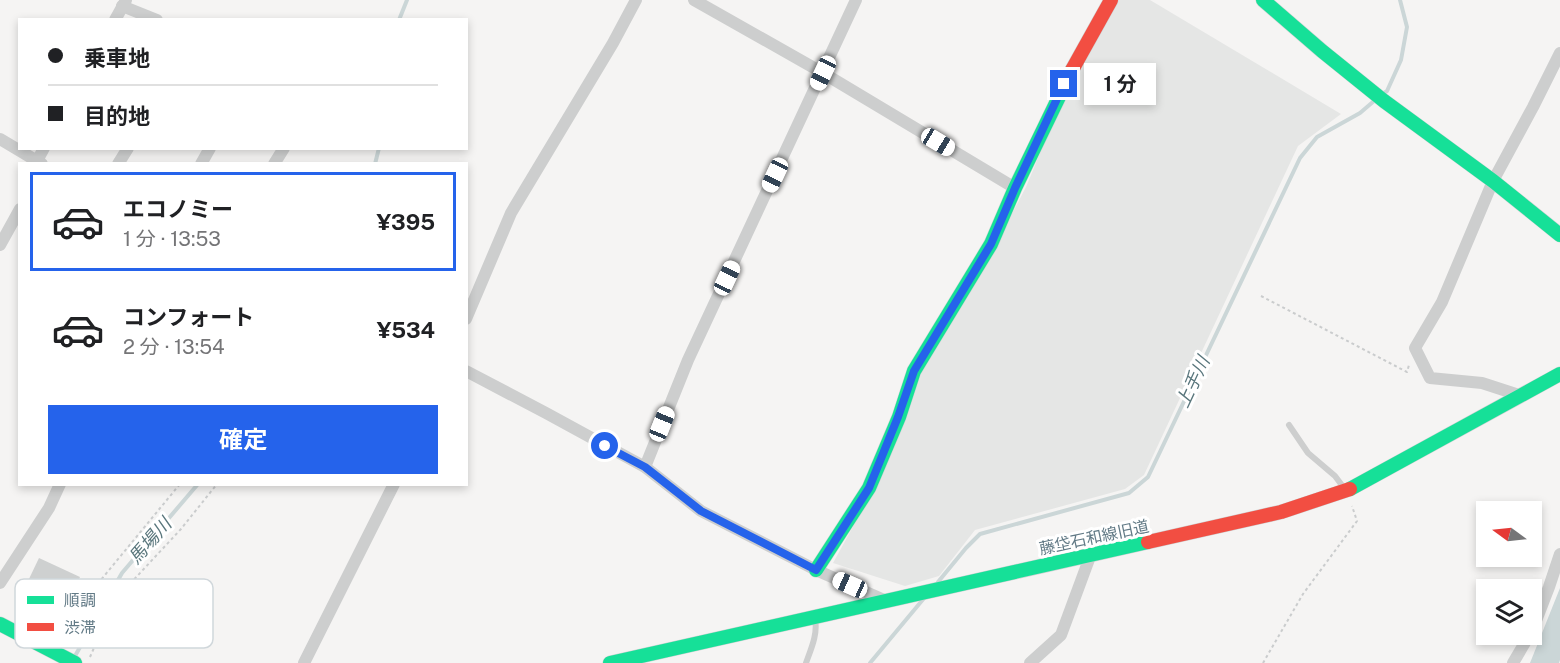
<!DOCTYPE html>
<html lang="ja">
<head>
<meta charset="utf-8">
<style>
	body { margin:0; font-family:"Public Sans","Noto Sans JP",sans-serif; background:#f2f2f2; color:#202124; height:100vh; display:flex; flex-direction:column; font-size:22px; white-space:nowrap }
	* { box-sizing:border-box; margin:0 }
	p { font-size:20px; color:#757577 }
	.icon { flex:none; width:33px; height:33px; fill:none; stroke:currentColor; stroke-width:2; stroke-linecap:round; stroke-linejoin:round }
	.map { position:relative; flex:1; overflow:hidden }
	.drawer { position:absolute; left:18px; top:162px; width:450px; height:324px; display:flex; flex-direction:column; background:#fff; border-radius:0px; box-shadow:0 3px 9px #0003 }
	.drawer>* { flex:none }
	.guide { position:absolute; left:18px; top:18px; width:450px; height:132px; border-radius:0px; box-shadow:0 3px 9px #0003; display:grid; align-content:center; height:132px; padding:0 30px; background:#fff }
	.needle { width:39px; rotate:285deg }
	.controls { position:absolute; left:1476px; top:501px; display:grid; gap:12px }
	.controls a { display:grid; place-items:center; width:66px; height:66px; border-radius:0px; background:#fff; box-shadow:0 3px 9px #0003; font-size:30px }
	.end { position:absolute; width:27px; height:27px; margin:-14px; border:8px solid #2563eb; background:#fff; box-shadow:0 0 0 3px #fff }
	.from { border-radius:50% }
	.bubble { position:absolute; height:42px; border-radius:0px; background:#fff; box-shadow:0 3px 9px #0003; font-size:20px; font-weight:700; line-height:42px; text-align:center }
	.car { position:absolute; width:18px; height:36px; margin:-18px -9px; border-radius:8px; box-shadow:0 0 4px 2px #0007; background:linear-gradient(#fff 24%,#345 0 40%,#fff 0 76%,#345 0 86%,#fff 0) }
	.guide b { display:flex; align-items:center; gap:21px; height:57px; font-size:22px }
	.guide b+b { border-top:2px solid #e0e0e0 }
	.guide i { width:15px; height:15px; background:#202124 }
	ul { padding:10px 0 0; list-style:none }
	li { display:flex; align-items:center; gap:18px; height:99px; margin:0 12px 9px; padding:0 18px; border:3px solid transparent; border-radius:0px }
	li div { flex:1 }
	li b { display:block; font-size:22px }
	li em { font-style:normal; font-weight:700 }
	li.active { border-color:#2563eb }
	li>.icon { width:54px; height:54px; stroke-width:1.5 }
	.cta { display:flex; gap:12px; margin-top:auto; padding:12px 30px }
	.cta a { flex:1; height:69px; border-radius:0px; background:#2563eb; color:#fff; font-size:24px; font-weight:700; line-height:69px; text-align:center }
	.map>svg:first-child { display:block }
</style>
</head>
<body>
<div class="map">
<svg width="1560" height="663" viewBox="0 0 1560 663">
	<rect width="100%" height="100%" fill="#f5f4f3"/>
	<!-- built -->
	<polygon fill="#e5e6e5" points="1117,0 1150,0 1341,114 1298,146 1144,475 1125,489 975,530 939,576 905,586 833,563 877,483 921,371 984,267 1026,187 1069,83"/>
	<!-- water -->
	<polygon fill="#cbd6d7" points="1560,588 1560,660 1559,663 1530,663"/>
	<g fill="none" stroke-linecap="round" stroke-linejoin="round">
		<!-- stream -->
		<g stroke="#cbd6d7" stroke-width="4">
			<polyline points="399,20 407,0"/>
			<polyline points="1384,93 1387,91 1401,60 1407,27 1400,0"/>
			<polyline points="375,164 379,148"/>
			<polyline points="938,582 966,548 980,534 1129,493 1148,477 1300,158 1317,137 1360,113 1374,101"/>
			<polyline points="75,656 122,573 198,484"/>
			<polyline points="870,663 925,597"/>
		</g>
	</g>
	<!-- building -->
	<polygon fill="#ced0d0" points="39,558 80,577 69,600 28,581"/>
	<g fill="none" stroke-linecap="round" stroke-linejoin="round">
		<defs>
			<g id="fast">
				<polyline points="1263,0 1322,51 1384,101 1493,181 1560,235"/>
				<polyline points="1350,489 1560,374"/>
				<polyline points="816,570 869,488 899,417 914,371 991,244 1015,188 1072,70"/>
				<polyline points="0,624 75,663"/>
				<polyline points="610,663 1148,542"/>
			</g>
			<g id="jam">
				<polyline points="1072,70 1111,0"/>
				<polyline points="1148,542 1281,512 1350,489"/>
			</g>
		</defs>
		<!-- fast casing -->
		<use href="#fast" stroke="#ced1d2" stroke-width="15"/>
		<!-- jam casing -->
		<use href="#jam" stroke="#ced1d2" stroke-width="15"/>
		<!-- path -->
		<g stroke="#cacccd" stroke-width="2" stroke-dasharray="3 3" stroke-linecap="butt">
			<polyline points="1261,296 1407,372 1409,365"/>
			<polyline points="63,640 100,581 180,484"/>
			<polyline points="90,657 104,625 127,587 181,529 217,484"/>
			<polyline points="1263,663 1303,594 1357,521 1352,506"/>
		</g>
		<!-- lane -->
		<g stroke="#cdcece" stroke-width="6">
			<polyline points="1289,425 1308,453 1335,476 1344,488"/>
			<path d="M806,663C811,649 818,634 815,619"/>
		</g>
		<!-- street -->
		<g stroke="#cdcece" stroke-width="12">
			<polyline points="694,0 823,73 1015,188"/>
			<polyline points="122,6 157,20"/>
			<polyline points="115,20 126,0"/>
			<polyline points="0,139 42,164"/>
			<polyline points="37,161 44,148"/>
			<polyline points="118,164 128,148"/>
			<polyline points="201,164 210,148"/>
			<polyline points="274,164 284,148"/>
			<polyline points="0,245 20,209"/>
			<polyline points="466,319 511,213 613,43 636,0"/>
			<polyline points="466,371 546,413 645,467 701,511 816,570 884,600"/>
			<polyline points="1522,396 1482,383 1430,378 1415,348 1442,302 1493,181 1533,107 1560,53"/>
			<polyline points="645,467 688,360 856,0"/>
			<polyline points="0,583 49,508 60,484"/>
			<polyline points="1532,631 1549,587 1560,554"/>
			<polyline points="304,663 394,484"/>
			<polyline points="1030,663 1061,635 1091,554"/>
			<polyline points="1513,663 1530,634"/>
		</g>
		<!-- fast -->
		<use href="#fast" stroke="#16e098" stroke-width="14"/>
		<!-- jam -->
		<use href="#jam" stroke="#f24e42" stroke-width="14"/>
	</g>
	<g fill="none" stroke-linecap="round" stroke-linejoin="round">
		<!-- route -->
		<polyline stroke="#2563eb" stroke-width="8" points="605,446 645,467 701,511 816,570 869,488 898,417 914,371 991,244 1015,188 1064,84"/>
	</g>
	<g text-anchor="middle" stroke-width="6" stroke-linejoin="round" paint-order="stroke">
		<!-- street labels -->
		<g font-size="16" fill="#627a86" stroke="#fff">
			<text transform="translate(1094 537) rotate(-12)" y="6">藤垈石和線旧道</text>
		</g>
		<!-- water labels -->
		<g font-size="18" font-style="italic" fill="#59767c" stroke="#fff">
			<text transform="translate(1193 382) rotate(-65)" y="6">上手川</text>
			<text transform="translate(150 541) rotate(-49)" y="6">馬場川</text>
		</g>
	</g>
	<!-- legend -->
	<rect x="15" y="579" width="198" height="69" rx="9" fill="#fff" stroke="#d0d7db" stroke-width="1.5"/>
	<rect x="27" y="596" width="27" height="8" fill="#16e098"/>
	<rect x="27" y="623" width="27" height="8" fill="#f24e42"/>
	<g font-size="16" fill="#627a86">
		<text x="64" y="606">順調</text>
		<text x="64" y="633">渋滞</text>
	</g>
</svg>
<div class="controls">
<a><svg class="needle" viewBox="-14 -14 28 28"><path d="M0-13l5 13h-10z" fill="#e53935"/><path d="M0 13l5-13h-10z" fill="#757577"/></svg></a>
<a><svg class="icon" aria-label="layers" viewBox="0 0 24 24"><path d="M12 4l9 5-9 5-9-5zM3 14l9 5 9-5"/></svg></a>
</div>
<i class="end from" style="left:605px;top:446px"></i>
<i class="end" style="left:1064px;top:84px"></i>
<div class="bubble" style="left:1084px;top:63px;width:72px">1 分</div>
<i class="car" style="left:823px;top:73px;rotate:205deg"></i>
<i class="car" style="left:938px;top:142px;rotate:121deg"></i>
<i class="car" style="left:775px;top:175px;rotate:205deg"></i>
<i class="car" style="left:727px;top:278px;rotate:25deg"></i>
<i class="car" style="left:662px;top:424px;rotate:22deg"></i>
<i class="car" style="left:850px;top:585px;rotate:294deg"></i>
<div class="guide">
<b><i class="from"></i>乗車地</b>
<b><i></i>目的地</b>
</div>
<section class="drawer">
<ul>
<li class="active"><svg class="icon" aria-label="car" viewBox="0 0 24 24"><path d="M5 17H2v-5l4-1 3-4h7l3 4 3 1v5h-3M9 17h6M6 11h13"/><circle cx="7" cy="17" r="2"/><circle cx="17" cy="17" r="2"/></svg><div><b>エコノミー</b><p>1 分 · 13:53</p></div><em>¥395</em></li>
<li><svg class="icon" aria-label="car" viewBox="0 0 24 24"><path d="M5 17H2v-5l4-1 3-4h7l3 4 3 1v5h-3M9 17h6M6 11h13"/><circle cx="7" cy="17" r="2"/><circle cx="17" cy="17" r="2"/></svg><div><b>コンフォート</b><p>2 分 · 13:54</p></div><em>¥534</em></li>
</ul>
<div class="cta"><a>確定</a></div>
</section>
</div>
</body>
</html>
